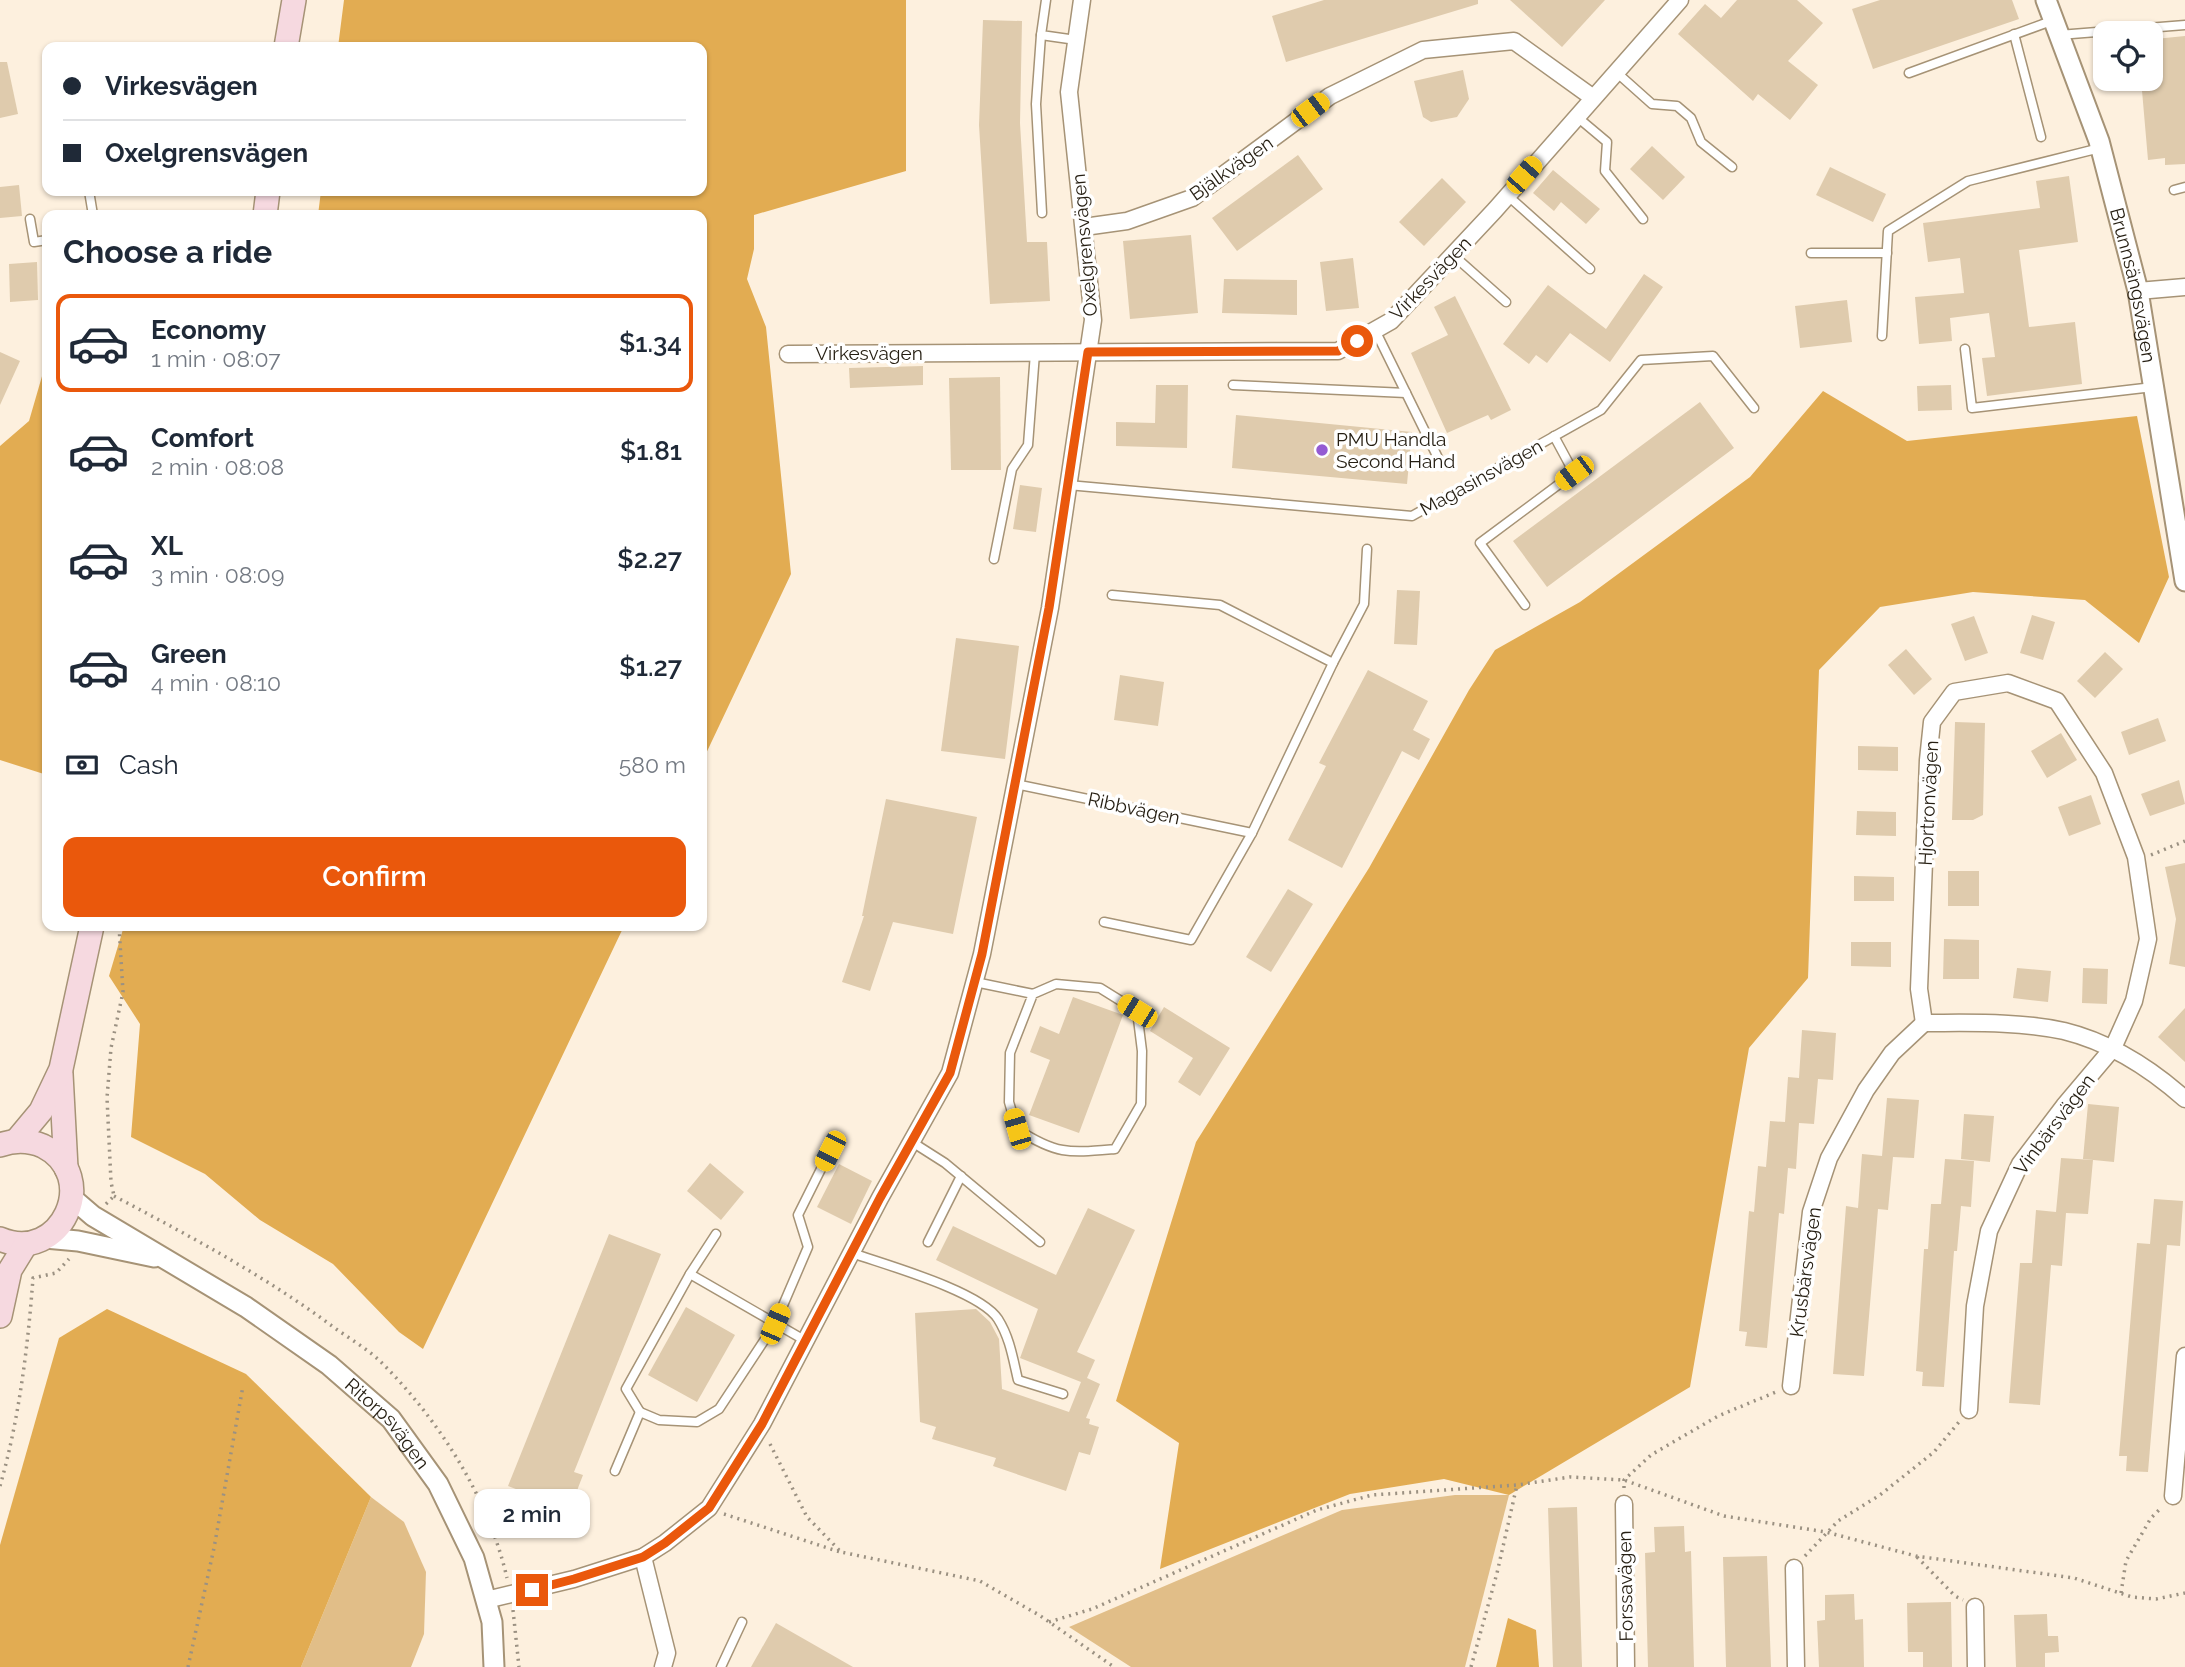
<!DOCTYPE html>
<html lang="en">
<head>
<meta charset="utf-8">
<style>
	body { margin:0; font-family:Raleway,sans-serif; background:#f6f6f7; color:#1f2937; height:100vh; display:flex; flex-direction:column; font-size:26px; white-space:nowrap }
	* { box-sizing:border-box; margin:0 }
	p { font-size:23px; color:#747a83 }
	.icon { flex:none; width:38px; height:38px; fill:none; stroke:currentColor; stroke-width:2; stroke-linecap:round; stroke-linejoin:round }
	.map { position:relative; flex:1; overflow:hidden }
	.side { position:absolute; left:42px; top:210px; width:665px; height:721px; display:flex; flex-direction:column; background:#fff; border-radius:14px; box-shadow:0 2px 5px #0004 }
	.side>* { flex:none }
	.top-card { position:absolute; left:42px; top:42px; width:665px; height:154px; border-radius:14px; box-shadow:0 2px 5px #0004; display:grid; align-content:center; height:154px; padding:0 21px; background:#fff }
	.buttons { position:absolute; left:2093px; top:21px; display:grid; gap:14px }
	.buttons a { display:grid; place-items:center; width:70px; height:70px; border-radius:14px; background:#fff; box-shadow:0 2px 5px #0004; font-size:35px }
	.end { position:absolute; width:32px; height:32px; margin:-16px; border:9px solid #ea580c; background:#fff; box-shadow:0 0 0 4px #fff }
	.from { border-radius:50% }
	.bubble { position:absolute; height:49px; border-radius:14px; background:#fff; box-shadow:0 2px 5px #0004; font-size:23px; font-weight:600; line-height:49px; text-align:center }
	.car { position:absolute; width:21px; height:42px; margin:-21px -10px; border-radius:9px; box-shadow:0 0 5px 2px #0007; background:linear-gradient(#f5c518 24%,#345 0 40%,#f5c518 0 76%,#345 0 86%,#f5c518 0) }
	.top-card b { display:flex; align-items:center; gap:24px; height:66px; font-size:26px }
	.top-card b+b { border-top:2px solid #e0e1e3 }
	.top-card i { width:18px; height:18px; background:#1f2937 }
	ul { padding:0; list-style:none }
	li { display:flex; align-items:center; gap:21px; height:98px; margin:0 14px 10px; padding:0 7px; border:4px solid transparent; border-radius:14px }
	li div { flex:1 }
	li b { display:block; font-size:26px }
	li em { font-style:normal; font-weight:600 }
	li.current { border-color:#ea580c }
	li>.icon { width:63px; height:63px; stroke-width:1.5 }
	h2 { padding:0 21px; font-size:32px; line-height:84px }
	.pay { display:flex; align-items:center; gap:18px; height:77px; padding:0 21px; font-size:26px }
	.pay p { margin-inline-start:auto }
	.action { display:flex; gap:14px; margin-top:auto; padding:14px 21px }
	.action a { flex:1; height:80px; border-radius:14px; background:#ea580c; color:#fff; font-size:28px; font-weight:600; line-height:80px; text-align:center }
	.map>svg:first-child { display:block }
</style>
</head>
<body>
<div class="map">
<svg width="2185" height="1667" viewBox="0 0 2185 1667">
	<rect width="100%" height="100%" fill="#fdf0de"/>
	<!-- green -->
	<g fill="#e1be88">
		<polygon points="1455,1495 1509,1495 1465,1667 1131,1667 1069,1627 1342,1510"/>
		<polygon points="371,1497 404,1522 426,1572 424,1634 411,1667 301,1667"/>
	</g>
	<!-- forest -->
	<g fill="#e2ac52">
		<polygon points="344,0 906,0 906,171 754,215 754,249 747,279 766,327 791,574 702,762 702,215 318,215 321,191 702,191 702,47 338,47"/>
		<polygon points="47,359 47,775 0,760 0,446 29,421"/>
		<polygon points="1823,391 1907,441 2137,416 2169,577 2139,643 2085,600 1973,592 1880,607 1819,670 1808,978 1749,1048 1690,1387 1509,1495 1444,1479 1350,1494 1160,1569 1179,1443 1116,1401 1196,1142 1369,868 1469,690 1495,650 1580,602 1750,477"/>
		<polygon points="124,926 624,926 423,1349 399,1332 333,1264 260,1220 205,1174 131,1137 140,1024 109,976"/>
		<polygon points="107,1309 246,1374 371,1497 301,1667 0,1667 0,1545 59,1338"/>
		<polygon points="1508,1618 1536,1630 1539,1667 1496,1667"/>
	</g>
	<!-- building -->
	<g fill="#dfcbad">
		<polygon points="1324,0 1478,0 1478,4 1286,62 1272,16"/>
		<polygon points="1510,0 1605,0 1562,47"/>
		<polygon points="1737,0 1797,0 1823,23 1788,61 1818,85 1790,120 1758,94 1753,101 1678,34 1705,4 1721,18"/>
		<polygon points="1880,0 2012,0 2019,19 1873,69 1852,9"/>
		<polygon points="983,20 1022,21 1020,123 1027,242 1047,242 1050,301 990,304 979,125"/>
		<polygon points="2185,36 2185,164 2165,165 2165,158 2148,160 2141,79 2151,79 2151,45 2156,44 2155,39"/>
		<polygon points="0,62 7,62 18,114 0,118"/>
		<polygon points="1463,70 1469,99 1457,117 1431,122 1423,117 1414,81"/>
		<polygon points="1652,146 1685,177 1663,200 1630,169"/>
		<polygon points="1298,155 1323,189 1237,251 1212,218"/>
		<polygon points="1830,167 1886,194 1873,222 1816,195"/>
		<polygon points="1553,170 1600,209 1586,224 1561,202 1554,211 1533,193"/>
		<polygon points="2069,176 2078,242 2019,250 2029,327 2075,322 2082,384 1987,396 1982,358 1995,357 1989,313 1950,318 1952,341 1919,344 1915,297 1964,293 1960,258 1928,262 1923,223 2040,208 2036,181"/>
		<polygon points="1442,178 1466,202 1424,246 1399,222"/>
		<polygon points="19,185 22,216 0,218 0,187"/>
		<polygon points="1191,235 1198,313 1130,319 1123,241"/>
		<polygon points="1353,258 1359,308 1326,311 1320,262"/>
		<polygon points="37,262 38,300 10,302 9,264"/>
		<polygon points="1644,274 1663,287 1610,362 1570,333 1547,363 1536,355 1529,364 1503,344 1548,285 1606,329"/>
		<polygon points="1224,279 1297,280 1297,315 1222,313"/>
		<polygon points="1455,296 1511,410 1491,420 1488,415 1447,433 1411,353 1448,335 1434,307"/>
		<polygon points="1847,300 1852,342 1800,348 1795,306"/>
		<polygon points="0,352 20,361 0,405"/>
		<polygon points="923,366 923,385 850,388 849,368"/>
		<polygon points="1000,377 1001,470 951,470 949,378"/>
		<polygon points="1156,385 1188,385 1187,448 1116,446 1116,422 1155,423"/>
		<polygon points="1951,385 1952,410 1918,411 1917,386"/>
		<polygon points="1700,402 1734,448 1547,587 1513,541"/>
		<polygon points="1236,415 1412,432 1407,484 1232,468"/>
		<polygon points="1020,485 1042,488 1036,532 1013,529"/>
		<polygon points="1397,590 1420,591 1417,645 1394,644"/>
		<polygon points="2032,615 2055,622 2043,660 2020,653"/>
		<polygon points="1974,616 1988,653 1965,661 1951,624"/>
		<polygon points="956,638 1019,646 1005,759 941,751"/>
		<polygon points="1906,649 1932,679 1914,695 1888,665"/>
		<polygon points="2105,652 2123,669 2095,698 2077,681"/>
		<polygon points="1368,670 1428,701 1413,730 1430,739 1419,760 1402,751 1342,868 1288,840 1326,766 1319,763"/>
		<polygon points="1120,675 1164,682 1158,726 1114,720"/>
		<polygon points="2158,718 2166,741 2129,755 2121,732"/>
		<polygon points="1955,722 1985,723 1983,815 1973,820 1952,820"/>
		<polygon points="2061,733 2077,760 2047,778 2031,751"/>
		<polygon points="1858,746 1898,747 1898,771 1858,770"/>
		<polygon points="2179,780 2185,804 2150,816 2141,794"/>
		<polygon points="2091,795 2101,824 2069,836 2058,807"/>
		<polygon points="886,799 977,817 953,934 893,922 870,991 842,982 864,916 862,916"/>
		<polygon points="1857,811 1896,812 1896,836 1856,835"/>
		<polygon points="2185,863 2185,967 2169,964 2176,919 2165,867"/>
		<rect x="1948" y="871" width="31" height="35"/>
		<polygon points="1854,876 1894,877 1894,901 1854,901"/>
		<polygon points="1288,889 1313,904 1271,972 1246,957"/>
		<polygon points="1944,939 1979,940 1979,979 1943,979"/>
		<polygon points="1851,942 1891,942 1891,967 1851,966"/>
		<polygon points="2017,968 2051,971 2048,1002 2013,998"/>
		<polygon points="2083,968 2108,969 2107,1004 2082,1003"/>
		<polygon points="1073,997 1123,1015 1079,1133 1029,1115 1050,1060 1030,1052 1040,1026 1059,1034"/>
		<polygon points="1164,1007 1230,1048 1200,1096 1178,1082 1193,1058 1150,1031"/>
		<polygon points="2185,1008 2185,1062 2158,1037"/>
		<polygon points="1802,1030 1836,1033 1833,1080 1818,1079 1814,1124 1799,1123 1796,1169 1788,1168 1784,1214 1779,1213 1767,1348 1745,1346 1747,1332 1739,1331 1749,1211 1754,1212 1758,1166 1766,1167 1770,1121 1785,1122 1788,1077 1799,1078"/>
		<polygon points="1887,1098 1919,1100 1914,1158 1893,1157 1888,1210 1878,1209 1864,1376 1833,1374 1846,1206 1858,1208 1862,1154 1882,1156"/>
		<polygon points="2088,1104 2119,1107 2114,1162 2083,1159"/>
		<polygon points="1964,1114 1994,1116 1990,1162 1961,1159"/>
		<polygon points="2061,1158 2093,1160 2088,1214 2066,1213 2062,1266 2051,1265 2040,1405 2009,1403 2020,1263 2032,1263 2036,1210 2056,1212"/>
		<polygon points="1945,1159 1974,1161 1971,1207 1961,1206 1957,1251 1954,1251 1944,1387 1922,1386 1923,1372 1916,1371 1924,1249 1928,1249 1931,1204 1941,1204"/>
		<polygon points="710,1163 744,1192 721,1220 687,1191"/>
		<polygon points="839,1164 872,1181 851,1224 817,1207"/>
		<polygon points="2154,1199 2183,1201 2180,1246 2167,1245 2148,1472 2126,1471 2127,1456 2119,1456 2137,1243 2150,1244"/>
		<polygon points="1088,1208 1135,1230 1077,1352 1095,1360 1087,1378 1100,1384 1086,1418 1090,1419 1089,1424 1099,1427 1090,1455 1079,1452 1066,1491 993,1466 996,1458 932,1439 936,1427 920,1422 915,1313 976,1309 990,1322 999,1339 1002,1389 1069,1412 1081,1382 1020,1358 1038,1309 936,1260 953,1226 1056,1275"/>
		<polygon points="609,1234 661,1254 574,1472 583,1475 573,1501 551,1492 547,1501 508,1486"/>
		<polygon points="686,1307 735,1335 697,1402 648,1375"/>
		<polygon points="1577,1507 1582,1667 1553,1667 1548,1508"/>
		<polygon points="1684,1526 1685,1552 1691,1551 1694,1667 1648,1667 1645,1553 1655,1552 1654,1527"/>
		<polygon points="1767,1556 1771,1667 1726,1667 1723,1557"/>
		<polygon points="1854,1594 1855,1620 1863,1619 1864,1667 1819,1667 1817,1621 1825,1620 1825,1595"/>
		<polygon points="1951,1602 1952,1667 1923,1667 1923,1652 1908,1652 1907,1603"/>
		<polygon points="2047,1614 2048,1636 2058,1636 2059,1652 2045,1653 2045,1667 2016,1667 2014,1615"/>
		<polygon points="776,1623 853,1667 751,1667"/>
	</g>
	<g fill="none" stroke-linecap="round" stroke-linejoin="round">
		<defs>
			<g id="service">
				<polyline points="1046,0 1041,35 1076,40"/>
				<polyline points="2014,34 2041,137"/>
				<polyline points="1041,35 1036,104 1042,213"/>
				<polyline points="2059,35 2185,25"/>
				<polyline points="1615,71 1652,104 1677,106 1691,118 1701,142 1732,167"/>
				<polyline points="1909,73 2054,20"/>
				<polyline points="1576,116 1607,142 1605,171 1643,219"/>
				<polyline points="2174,190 2185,187"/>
				<polyline points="89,191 93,215"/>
				<polyline points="1507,195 1590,269"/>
				<polyline points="30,219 34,242 47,240"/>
				<polyline points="1811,253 1887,253"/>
				<polyline points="1453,255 1506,302"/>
				<polyline points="1375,330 1441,464"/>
				<polyline points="1882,336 1888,231 1968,181 2100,148"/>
				<polyline points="1965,349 1972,408 2153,387"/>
				<polyline points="1233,385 1406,393"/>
				<polyline points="1068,485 1412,516 1601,410 1641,360 1713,356 1754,408"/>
				<polyline points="994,559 1012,469 1028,445 1035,353"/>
				<polyline points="1525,605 1480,543 1574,473 1554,436"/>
				<polyline points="1333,663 1364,604 1367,549"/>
				<polyline points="1015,784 1252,833"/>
				<polyline points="1104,922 1191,940 1252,833 1333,663 1220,605 1112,595"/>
				<path d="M975,982L1033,994L1010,1053L1009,1102L1017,1129C1057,1155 1069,1153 1115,1149L1141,1104L1142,1051L1137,1011L1100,988L1056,984L1033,994"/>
				<polyline points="912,1142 945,1163 1040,1242"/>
				<polyline points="716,1234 690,1274 806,1341"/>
				<polyline points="928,1242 961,1176"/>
				<path d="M852,1253C886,1265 980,1291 998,1319C1010,1338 1013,1359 1018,1380L1063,1394"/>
				<polyline points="640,1412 626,1389 690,1274"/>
				<polyline points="615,1471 640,1412 659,1420 697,1422 719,1409 775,1324 808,1247 798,1215 830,1151"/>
				<polyline points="721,1667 742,1622"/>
			</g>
			<g id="minor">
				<polyline points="1084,227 1127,221 1192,198 1330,96 1423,50 1514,41 1592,97"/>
				<polyline points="2138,291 2185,287"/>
				<polyline points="788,354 1338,351 1391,321 1495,210 1680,0"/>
				<polyline points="1924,1023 1919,989 1928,760 1932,722 1954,692 2008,683 2057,701 2104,773 2136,857 2148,939 2134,1001 2113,1048 2064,1106 2020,1164 1989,1231 1975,1306 1969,1410"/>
				<path d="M1924,1023C1970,1023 2018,1021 2064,1031C2109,1042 2150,1068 2185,1099"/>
				<polyline points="1791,1386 1811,1212 1829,1158 1866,1090 1892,1053 1924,1023"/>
				<polyline points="2173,1496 2185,1356"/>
				<polyline points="1624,1504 1626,1667"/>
				<polyline points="643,1557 667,1653 663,1667"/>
				<polyline points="1794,1568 1796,1667"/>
				<polyline points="486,1600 574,1579 643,1557 665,1543 709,1508 762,1424 880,1198 950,1073 982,954 1050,608 1093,320 1069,92 1082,0"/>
				<polyline points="1975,1607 1976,1667"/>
			</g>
			<g id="tertiary">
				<path id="s1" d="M2046,0L2099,141L2138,291L2185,581"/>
				<path id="s2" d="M72,1198L93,1216L246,1307L329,1365L391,1419L438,1484L474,1558L492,1622L494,1667"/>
				<polyline points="45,1238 78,1241 154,1257"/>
			</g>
			<g id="secondary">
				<polyline points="286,47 294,0"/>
				<polyline points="265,215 268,191"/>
				<polyline points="61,1074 66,1168"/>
				<polyline points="16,1141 41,1111 61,1069 92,926"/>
				<path d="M0,1145C14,1140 29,1140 43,1146C102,1176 61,1265 0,1239"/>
				<polyline points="0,1316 10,1270 26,1244"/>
			</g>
		</defs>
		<!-- service casing -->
		<use href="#service" stroke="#a69376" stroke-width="11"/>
		<!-- minor casing -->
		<use href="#minor" stroke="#a69376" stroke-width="19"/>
		<!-- tertiary casing -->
		<use href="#tertiary" stroke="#a69376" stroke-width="23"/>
		<!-- secondary casing -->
		<use href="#secondary" stroke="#a69376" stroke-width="26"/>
		<!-- path -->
		<g stroke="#9b9182" stroke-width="3.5" stroke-dasharray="2 5" stroke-linecap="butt">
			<polyline points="2151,855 2185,841"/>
			<path d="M114,1196C188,1235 261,1274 328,1323C345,1336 365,1347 380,1361C439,1420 488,1496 507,1578"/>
			<polyline points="106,1204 114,1196 111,1182 107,1098 111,1048 123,992 119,926"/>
			<polyline points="770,1444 807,1517 841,1552 980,1581 1039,1615 1114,1667"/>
			<path d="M0,1486C19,1420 28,1346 33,1278L56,1273L69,1259"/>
			<polyline points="1624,1488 1624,1480 1651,1455 1718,1416 1776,1392"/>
			<polyline points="724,1514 840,1552"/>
			<polyline points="1805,1556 1838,1521 1880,1495 1934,1452 1959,1422"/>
			<polyline points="1917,1557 1955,1596 1963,1600"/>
			<polyline points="2121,1593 2126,1561 2151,1518 2161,1508"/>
			<polyline points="513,1610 519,1667"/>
			<polyline points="1049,1622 1092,1609 1317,1510 1372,1495 1517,1485 1570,1477 1624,1480 1724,1516 1826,1532 1916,1556 2074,1578 2132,1597 2156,1599 2185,1593"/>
			<polyline points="188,1667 214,1548 243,1386"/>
			<polyline points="1471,1667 1497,1573 1517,1485"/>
		</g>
		<!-- service -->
		<use href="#service" stroke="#fff" stroke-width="8"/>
		<!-- minor -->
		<use href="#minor" stroke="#fff" stroke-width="16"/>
		<!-- tertiary -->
		<use href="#tertiary" stroke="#fff" stroke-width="19"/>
		<!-- secondary -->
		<use href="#secondary" stroke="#f6d9e0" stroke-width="23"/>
	</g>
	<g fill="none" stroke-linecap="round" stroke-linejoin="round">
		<!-- route -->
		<polyline stroke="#ea580c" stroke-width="9" points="532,1590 574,1579 643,1557 665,1543 709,1508 762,1424 880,1198 950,1073 982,954 1049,608 1088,352 1338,351 1357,341"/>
	</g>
	<!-- markers -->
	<circle fill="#945bd3" stroke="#fff" stroke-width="2.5" cx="1322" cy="450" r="7"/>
	<g text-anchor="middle" stroke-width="7" stroke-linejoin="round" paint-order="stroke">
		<!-- street labels -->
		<g font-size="19" fill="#251e12" stroke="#fff">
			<text transform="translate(1231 168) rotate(-35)" y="7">Bjälkvägen</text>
			<text transform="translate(1084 245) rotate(-95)" y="7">Oxelgrensvägen</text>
			<text transform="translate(1430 278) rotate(-46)" y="7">Virkesvägen</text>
			<text dy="7" stroke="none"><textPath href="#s1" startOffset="299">Brunnsängsvägen</textPath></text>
			<text x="869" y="360">Virkesvägen</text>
			<text transform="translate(1481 477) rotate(-29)" y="7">Magasinsvägen</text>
			<text transform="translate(1928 803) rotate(-87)" y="7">Hjortronvägen</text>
			<text transform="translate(1134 808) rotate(12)" y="7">Ribbvägen</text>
			<text transform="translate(2054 1124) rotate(-53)" y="7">Vinbärsvägen</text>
			<text transform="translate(1805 1272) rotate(-82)" y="7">Krusbärsvägen</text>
			<text dy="7" stroke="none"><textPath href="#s2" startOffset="390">Ritorpsvägen</textPath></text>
			<text transform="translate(1625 1586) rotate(-91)" y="7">Forssavägen</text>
		</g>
		<!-- poi labels -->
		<g font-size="19" fill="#251e12" stroke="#fff" text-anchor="start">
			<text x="1336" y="446">PMU Handla<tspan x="1336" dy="22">Second Hand</tspan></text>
		</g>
	</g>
</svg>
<div class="buttons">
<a><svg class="icon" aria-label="locate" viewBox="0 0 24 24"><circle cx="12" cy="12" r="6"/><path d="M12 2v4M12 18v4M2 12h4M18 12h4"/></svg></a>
</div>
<i class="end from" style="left:1357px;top:341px"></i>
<i class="end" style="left:532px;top:1590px"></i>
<div class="bubble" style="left:474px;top:1489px;width:116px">2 min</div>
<i class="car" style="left:1310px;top:110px;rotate:53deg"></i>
<i class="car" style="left:1524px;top:175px;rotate:41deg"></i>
<i class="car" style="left:1574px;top:473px;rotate:233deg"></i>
<i class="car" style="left:1137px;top:1011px;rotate:302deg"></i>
<i class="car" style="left:1017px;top:1129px;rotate:344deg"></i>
<i class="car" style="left:830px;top:1151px;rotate:207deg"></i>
<i class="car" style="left:775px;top:1324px;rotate:23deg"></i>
<div class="top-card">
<b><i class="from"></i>Virkesvägen</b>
<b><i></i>Oxelgrensvägen</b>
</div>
<section class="side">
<h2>Choose a ride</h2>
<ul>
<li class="current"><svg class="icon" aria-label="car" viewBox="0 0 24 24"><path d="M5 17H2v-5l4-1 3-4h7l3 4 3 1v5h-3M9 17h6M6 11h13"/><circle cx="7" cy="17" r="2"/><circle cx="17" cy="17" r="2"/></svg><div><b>Economy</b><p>1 min · 08:07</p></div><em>$1.34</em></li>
<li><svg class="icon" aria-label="car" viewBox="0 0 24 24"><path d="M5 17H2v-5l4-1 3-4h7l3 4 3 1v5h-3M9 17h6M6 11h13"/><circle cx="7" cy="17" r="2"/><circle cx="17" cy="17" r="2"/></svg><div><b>Comfort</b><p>2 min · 08:08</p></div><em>$1.81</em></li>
<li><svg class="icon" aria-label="car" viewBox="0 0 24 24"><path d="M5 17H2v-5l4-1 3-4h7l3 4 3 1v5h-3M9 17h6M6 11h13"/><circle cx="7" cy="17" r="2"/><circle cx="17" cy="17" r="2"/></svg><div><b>XL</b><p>3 min · 08:09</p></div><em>$2.27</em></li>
<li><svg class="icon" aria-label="car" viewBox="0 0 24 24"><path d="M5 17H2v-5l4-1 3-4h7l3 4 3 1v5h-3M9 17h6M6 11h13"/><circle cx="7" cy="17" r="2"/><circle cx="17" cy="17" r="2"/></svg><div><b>Green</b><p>4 min · 08:10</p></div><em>$1.27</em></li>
</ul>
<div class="pay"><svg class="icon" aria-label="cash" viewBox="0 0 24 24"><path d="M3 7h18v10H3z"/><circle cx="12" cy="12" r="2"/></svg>Cash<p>580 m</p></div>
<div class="action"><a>Confirm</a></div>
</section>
</div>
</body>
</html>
